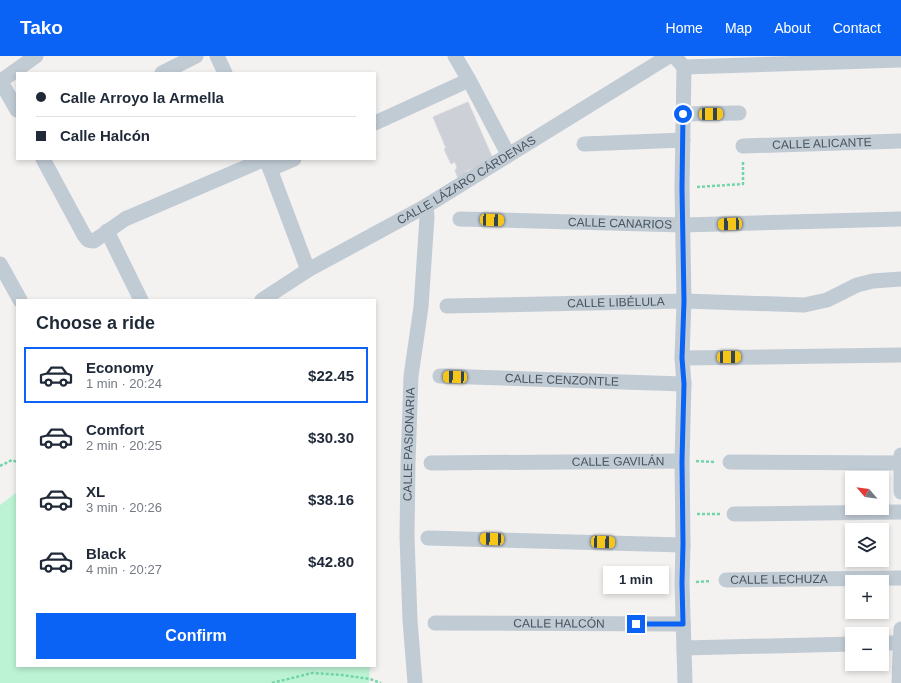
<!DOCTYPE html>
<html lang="en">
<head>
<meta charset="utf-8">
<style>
	body { margin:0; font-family:Arial,sans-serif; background:#f6f6f7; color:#1f2937; height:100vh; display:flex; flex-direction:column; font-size:15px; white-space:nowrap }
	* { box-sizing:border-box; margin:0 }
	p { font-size:13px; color:#747a83 }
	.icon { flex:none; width:22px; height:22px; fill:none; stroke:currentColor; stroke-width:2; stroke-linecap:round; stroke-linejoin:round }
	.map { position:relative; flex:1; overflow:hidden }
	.side { position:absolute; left:16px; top:243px; width:360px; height:368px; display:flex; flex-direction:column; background:#fff; border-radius:0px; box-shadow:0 2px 6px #0003 }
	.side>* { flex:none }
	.banner { position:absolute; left:16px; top:16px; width:360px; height:88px; border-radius:0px; box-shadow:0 2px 6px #0003; display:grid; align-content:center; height:88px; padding:0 20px; background:#fff }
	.needle { width:26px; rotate:298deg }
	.controls { position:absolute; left:845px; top:415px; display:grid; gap:8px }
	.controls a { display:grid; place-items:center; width:44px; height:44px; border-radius:0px; background:#fff; box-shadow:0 2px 6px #0003; font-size:20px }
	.end { position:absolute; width:18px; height:18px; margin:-9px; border:5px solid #0a63f5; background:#fff; box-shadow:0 0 0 2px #fff }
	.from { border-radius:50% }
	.bubble { position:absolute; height:28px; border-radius:0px; background:#fff; box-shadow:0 2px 6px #0003; font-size:13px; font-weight:700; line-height:28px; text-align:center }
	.car { position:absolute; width:12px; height:24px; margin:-12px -6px; border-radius:5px; box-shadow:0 0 3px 1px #0007; background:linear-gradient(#f5c518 24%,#345 0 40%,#f5c518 0 76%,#345 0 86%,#f5c518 0) }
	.banner b { display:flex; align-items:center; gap:14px; height:38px; font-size:15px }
	.banner b+b { border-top:1px solid #e0e1e3 }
	.banner i { width:10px; height:10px; background:#1f2937 }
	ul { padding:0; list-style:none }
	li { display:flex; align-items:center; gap:12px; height:56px; margin:0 8px 6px; padding:0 12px; border:2px solid transparent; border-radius:0px }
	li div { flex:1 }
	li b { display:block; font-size:15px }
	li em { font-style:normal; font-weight:700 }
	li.current { border-color:#0a63f5 }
	li>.icon { width:36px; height:36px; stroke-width:1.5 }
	h2 { padding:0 20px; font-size:18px; line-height:48px }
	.primary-button { display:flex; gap:8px; margin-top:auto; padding:8px 20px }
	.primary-button a { flex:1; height:46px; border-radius:0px; background:#0a63f5; color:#fff; font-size:16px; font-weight:700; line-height:46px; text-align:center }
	header { display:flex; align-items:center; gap:24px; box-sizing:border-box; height:56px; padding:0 20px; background:#0a63f5; color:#fff }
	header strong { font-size:19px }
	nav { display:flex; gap:22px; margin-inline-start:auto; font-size:14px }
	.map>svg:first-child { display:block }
</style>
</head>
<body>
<header>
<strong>Tako</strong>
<nav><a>Home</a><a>Map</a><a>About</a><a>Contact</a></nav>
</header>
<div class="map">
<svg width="901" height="627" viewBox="0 0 901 627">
	<rect width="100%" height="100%" fill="#f4f1f1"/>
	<!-- green -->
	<polygon fill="#bdf3d5" points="17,436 17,610 370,610 369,627 0,627 0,449"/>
	<!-- building -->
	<polygon fill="#cdd0d6" stroke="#d5d7dd" points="468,46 493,103 466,115 468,118 458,122 455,114 457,112 455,106 451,108 444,93 446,92 433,61"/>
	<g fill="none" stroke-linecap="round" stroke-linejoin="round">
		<!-- path -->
		<g stroke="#72d5aa" stroke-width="2.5" stroke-dasharray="3 2" stroke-linecap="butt">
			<polyline points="697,131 743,128 743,106"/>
			<polyline points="696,405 715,406"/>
			<polyline points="0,410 12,404 17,406"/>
			<polyline points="697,458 720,458"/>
			<polyline points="696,526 711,525"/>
			<polyline points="272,627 312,617 342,619 370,623 381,627"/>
		</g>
		<!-- street -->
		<g stroke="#c1cbd4" stroke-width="15">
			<polyline points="217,0 225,17"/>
			<polyline points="455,0 469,24 508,98"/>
			<polyline points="674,0 684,11 682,132 684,245 682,302 684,328 682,405 683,489 682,527 685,627"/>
			<polyline points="684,11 901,4"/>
			<polyline points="162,17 196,0"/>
			<polyline points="0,24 17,54"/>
			<polyline points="1,25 36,0"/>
			<polyline points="683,58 739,57"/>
			<polyline points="375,67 469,24"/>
			<polyline points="584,88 683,84"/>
			<path id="s1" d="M743,90L901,85"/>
			<polyline points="43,103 84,179 88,184 94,185 125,163 265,103"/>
			<polyline points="266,103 270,113 308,214"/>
			<polyline points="270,113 294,103"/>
			<path id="s2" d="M460,163L683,169L901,163"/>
			<polyline points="107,175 141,244"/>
			<polyline points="0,208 20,244"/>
			<path id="s3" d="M262,244L308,214L426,150L669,0"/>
			<path id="s4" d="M447,250L684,245L804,249L827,244L857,229L873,225L901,223"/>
			<polyline points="682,302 901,299"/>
			<path id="s5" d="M440,320L684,328"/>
			<polyline points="901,399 901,436"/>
			<polyline points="730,406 901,407"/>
			<path id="s6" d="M431,407L682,405"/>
			<polyline points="734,458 901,456"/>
			<polyline points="428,482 683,489"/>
			<path id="s7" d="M726,524L901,522"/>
			<path id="s8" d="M435,567L683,568"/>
			<polyline points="882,587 900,587"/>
			<polyline points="684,592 852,588"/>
			<path id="s9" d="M415,627L410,564L407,481L408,407L411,320L421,251L427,161L426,150"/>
			<polyline points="899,627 901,573"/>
		</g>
	</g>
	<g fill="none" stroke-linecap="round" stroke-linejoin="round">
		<!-- route -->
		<polyline stroke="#0a63f5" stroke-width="5" points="636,568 683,568 682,527 683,488 682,405 684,328 682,302 684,245 682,132 683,58"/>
	</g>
	<g text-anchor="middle" stroke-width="3" stroke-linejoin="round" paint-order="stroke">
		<!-- street labels -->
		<g font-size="12" fill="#475361" stroke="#fff">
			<text dy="4" stroke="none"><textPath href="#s1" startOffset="79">CALLE ALICANTE</textPath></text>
			<text dy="4" stroke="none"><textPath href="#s3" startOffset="237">CALLE LÁZARO CÁRDENAS</textPath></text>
			<text dy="4" stroke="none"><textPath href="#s2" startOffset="160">CALLE CANARIOS</textPath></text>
			<text dy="4" stroke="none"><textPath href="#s4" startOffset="169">CALLE LIBÉLULA</textPath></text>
			<text dy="4" stroke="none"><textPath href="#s5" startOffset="122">CALLE CENZONTLE</textPath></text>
			<text dy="4" stroke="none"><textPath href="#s9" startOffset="239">CALLE PASIONARIA</textPath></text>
			<text dy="4" stroke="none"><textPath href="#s6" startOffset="187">CALLE GAVILÁN</textPath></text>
			<text dy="4" stroke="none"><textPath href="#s7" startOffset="53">CALLE LECHUZA</textPath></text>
			<text dy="4" stroke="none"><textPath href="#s8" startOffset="124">CALLE HALCÓN</textPath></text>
		</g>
	</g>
</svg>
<div class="controls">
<a><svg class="needle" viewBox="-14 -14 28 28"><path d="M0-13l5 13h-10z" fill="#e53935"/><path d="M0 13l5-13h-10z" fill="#747a83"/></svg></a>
<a><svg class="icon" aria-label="layers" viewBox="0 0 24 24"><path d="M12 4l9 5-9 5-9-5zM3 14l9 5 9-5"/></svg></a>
<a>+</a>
<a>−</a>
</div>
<i class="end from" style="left:683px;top:58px"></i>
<i class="end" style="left:636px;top:568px"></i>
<div class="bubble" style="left:603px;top:510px;width:66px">1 min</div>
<i class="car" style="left:711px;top:58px;rotate:89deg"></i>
<i class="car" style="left:492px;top:164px;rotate:92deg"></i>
<i class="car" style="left:730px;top:168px;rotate:268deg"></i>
<i class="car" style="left:729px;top:301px;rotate:89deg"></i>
<i class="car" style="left:455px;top:321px;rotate:272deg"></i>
<i class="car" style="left:492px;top:483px;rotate:272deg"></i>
<i class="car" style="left:603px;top:486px;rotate:92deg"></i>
<div class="banner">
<b><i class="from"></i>Calle Arroyo la Armella</b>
<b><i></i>Calle Halcón</b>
</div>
<section class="side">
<h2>Choose a ride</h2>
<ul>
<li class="current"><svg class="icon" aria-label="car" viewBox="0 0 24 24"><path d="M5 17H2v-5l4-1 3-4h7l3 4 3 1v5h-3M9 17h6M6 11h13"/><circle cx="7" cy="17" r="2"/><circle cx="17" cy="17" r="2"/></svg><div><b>Economy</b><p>1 min · 20:24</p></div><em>$22.45</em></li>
<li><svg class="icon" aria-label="car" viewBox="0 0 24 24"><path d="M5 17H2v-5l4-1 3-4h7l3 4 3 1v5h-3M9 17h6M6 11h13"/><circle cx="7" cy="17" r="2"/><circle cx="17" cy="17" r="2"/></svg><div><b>Comfort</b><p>2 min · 20:25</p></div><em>$30.30</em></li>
<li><svg class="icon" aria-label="car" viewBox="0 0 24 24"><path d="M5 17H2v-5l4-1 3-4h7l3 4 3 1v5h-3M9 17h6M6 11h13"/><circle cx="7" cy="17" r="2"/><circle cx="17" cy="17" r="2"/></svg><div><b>XL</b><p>3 min · 20:26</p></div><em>$38.16</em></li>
<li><svg class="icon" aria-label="car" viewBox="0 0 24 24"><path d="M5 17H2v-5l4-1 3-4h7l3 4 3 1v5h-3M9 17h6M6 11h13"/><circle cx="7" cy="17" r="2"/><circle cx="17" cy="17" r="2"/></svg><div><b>Black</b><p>4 min · 20:27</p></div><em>$42.80</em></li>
</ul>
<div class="primary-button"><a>Confirm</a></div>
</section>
</div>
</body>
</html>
